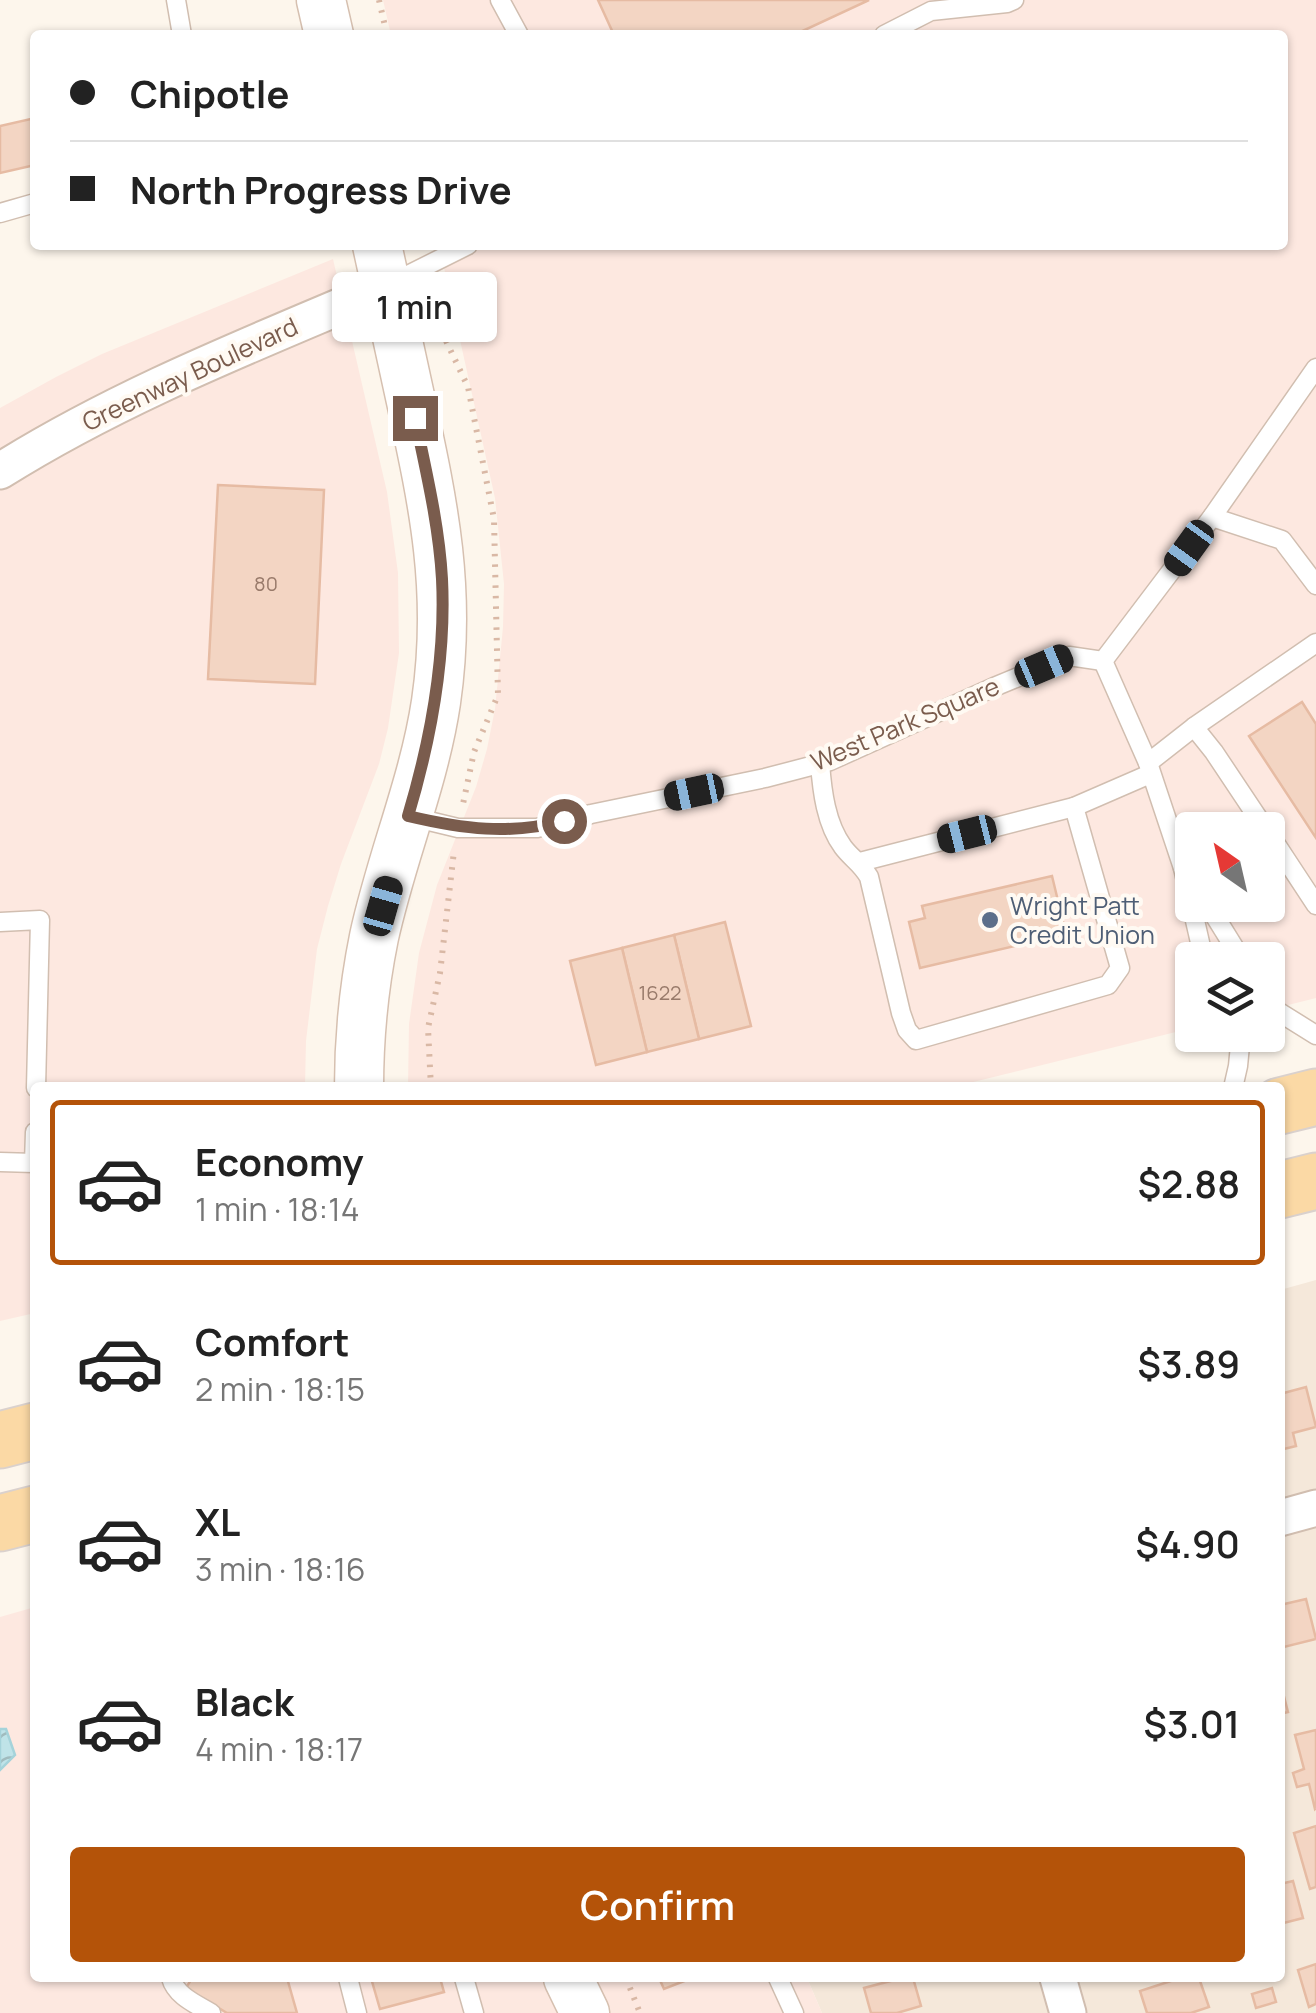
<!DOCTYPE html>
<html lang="en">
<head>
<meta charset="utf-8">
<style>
	body { margin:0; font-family:Manrope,sans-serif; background:#f6f6f6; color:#222; height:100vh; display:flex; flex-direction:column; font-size:38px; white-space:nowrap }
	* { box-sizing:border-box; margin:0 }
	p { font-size:32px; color:#767676 }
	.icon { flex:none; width:55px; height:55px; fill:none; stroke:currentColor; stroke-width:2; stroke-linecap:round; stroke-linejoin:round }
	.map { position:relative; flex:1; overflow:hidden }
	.side { position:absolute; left:30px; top:1082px; width:1255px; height:900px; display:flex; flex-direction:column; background:#fff; border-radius:10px; box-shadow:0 2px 8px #0004 }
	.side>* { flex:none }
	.top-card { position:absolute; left:30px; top:30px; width:1258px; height:220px; border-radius:10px; box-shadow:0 2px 8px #0004; display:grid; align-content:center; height:220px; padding:0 40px; background:#fff }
	.needle { width:65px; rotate:326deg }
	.fabs { position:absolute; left:1175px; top:812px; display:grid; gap:20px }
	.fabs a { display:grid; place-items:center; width:110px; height:110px; border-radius:10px; background:#fff; box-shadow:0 2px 8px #0004; font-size:50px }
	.end { position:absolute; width:45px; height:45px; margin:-22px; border:12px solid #7a5c4d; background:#fff; box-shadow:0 0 0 5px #fff }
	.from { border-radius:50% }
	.bubble { position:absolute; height:70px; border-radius:10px; background:#fff; box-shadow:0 2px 8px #0004; font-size:32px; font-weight:600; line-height:70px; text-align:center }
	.car { position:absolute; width:30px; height:60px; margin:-30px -15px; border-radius:12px; box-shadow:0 0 8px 2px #0007; background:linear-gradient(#222 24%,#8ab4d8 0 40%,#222 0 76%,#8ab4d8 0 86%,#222 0) }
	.top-card b { display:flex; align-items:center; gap:35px; height:95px; font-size:38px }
	.top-card b+b { border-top:2px solid #e0e0e0 }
	.top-card i { width:25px; height:25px; background:#222 }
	ul { padding:18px 0 0; list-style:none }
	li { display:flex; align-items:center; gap:30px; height:165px; margin:0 20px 15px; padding:0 20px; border:5px solid transparent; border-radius:10px }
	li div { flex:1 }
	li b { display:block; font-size:38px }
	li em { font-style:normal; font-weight:600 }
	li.current { border-color:#b45309 }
	li>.icon { width:90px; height:90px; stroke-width:1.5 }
	.button { display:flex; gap:20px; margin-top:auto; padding:20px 40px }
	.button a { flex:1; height:115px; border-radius:10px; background:#b45309; color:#fff; font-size:40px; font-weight:600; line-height:115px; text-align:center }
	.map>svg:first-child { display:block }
</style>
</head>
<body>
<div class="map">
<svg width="1316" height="2013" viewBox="0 0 1316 2013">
	<defs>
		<pattern id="water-waves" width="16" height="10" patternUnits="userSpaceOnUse" patternTransform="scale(2.5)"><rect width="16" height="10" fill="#bfe3e8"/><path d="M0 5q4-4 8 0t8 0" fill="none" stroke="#a0bbbe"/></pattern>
	</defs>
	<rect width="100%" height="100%" fill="#fdf6ec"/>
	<!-- residential -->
	<polygon fill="#f5e8da" points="1316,1280 1316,2013 822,2013 807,1978 1280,1978 1280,1290"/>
	<!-- commercial -->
	<g fill="#fde8e0" fill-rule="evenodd">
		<path d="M383,0H1316V998L1268,1010V960H1192V1028L953,1087H408L409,1024L419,953L437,885L476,787L487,749L495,709L503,627L504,584L495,498L439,245H1282V35H391ZM1192,830H1268V905H1192Z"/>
		<polygon points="333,259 387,492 398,573 399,653 388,728 379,764 341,864 328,906 317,949 306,1041 305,1087 35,1088 35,1313 0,1321 0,408 56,377 102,354"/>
		<polygon points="35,1607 35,1978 807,1978 822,2013 0,2013 0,1617"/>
	</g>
	<!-- water -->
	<polygon fill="url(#water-waves)" stroke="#a5d3da" stroke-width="2.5" points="0,1729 6,1729 15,1755 0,1770"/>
	<!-- building -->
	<g fill="#f3d5c3" stroke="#e6bba3" stroke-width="2.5">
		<polygon points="598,0 869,0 794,35 614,35"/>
		<polygon points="35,118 35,165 0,173 0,126"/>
		<polygon points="218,485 324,490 315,684 208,679"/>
		<polygon points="1302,702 1316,724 1316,838 1249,736"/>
		<polygon points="1052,876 1066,934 920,968 909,922 925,918 922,906"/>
		<polygon points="725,922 751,1026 699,1039 674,935"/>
		<polygon points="674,935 699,1039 647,1052 622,948"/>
		<polygon points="622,948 647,1052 596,1065 570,961"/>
		<polygon points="1306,1387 1316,1427 1293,1433 1296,1446 1280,1450 1280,1394"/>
		<polygon points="1306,1599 1316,1639 1280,1648 1280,1605"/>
		<polygon points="1280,1681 1288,1712 1280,1714"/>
		<polygon points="1316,1730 1316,1808 1315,1809 1309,1784 1297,1787 1293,1773 1304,1769 1295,1735"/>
		<polygon points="1316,1826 1316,1887 1310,1889 1294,1833"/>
		<polygon points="1293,1881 1303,1918 1280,1924 1280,1884"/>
		<polygon points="1316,1964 1316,2004 1309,2007 1298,1970"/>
		<polygon points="192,1978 287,1978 297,2013 227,2013 186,1988"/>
		<polygon points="371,1978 440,1978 444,1992 380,2009"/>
		<polygon points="659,1978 692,1978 664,1989"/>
		<polygon points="902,1978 913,1978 921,2006 897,2013 871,2013 864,1988"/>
		<polygon points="1180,1978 1199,1978 1209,2007 1191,2013 1147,2013 1140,1991"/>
		<polygon points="1272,1988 1276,2002 1256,2008 1252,1994"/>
	</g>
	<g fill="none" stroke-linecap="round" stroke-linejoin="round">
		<defs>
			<g id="lane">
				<polyline points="176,0 182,35"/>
				<polyline points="500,0 519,35"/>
				<polyline points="884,35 931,11 1007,3 1014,0"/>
				<polyline points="0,213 35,203"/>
				<polyline points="388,285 468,245"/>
				<polyline points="1212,517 1282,540 1316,585"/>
				<polyline points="1103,661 1148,763 1183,868"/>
				<polyline points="1194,727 1214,752 1266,830"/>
				<path d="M820,763C822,791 826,824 843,847C852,859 860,862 869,877L901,1013L907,1030L916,1040L1108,985L1120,968L1074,807L1150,774"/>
				<polyline points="1148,763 1194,727 1316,643"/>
				<polyline points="408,816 458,828 537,828 591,814 765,778 830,761 994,687 1069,656 1103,661 1212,517 1316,368"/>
				<polyline points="1268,832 1316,905"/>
				<polyline points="860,862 1074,807"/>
				<polyline points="1192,881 1183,868 1204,960"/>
				<polyline points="1208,905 1242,960"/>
				<polyline points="0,922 40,920 36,1088"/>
				<polyline points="1268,999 1274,1009 1316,1035"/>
				<polyline points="1233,1088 1238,1066 1241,1035"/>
				<polyline points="0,1162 34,1163 35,1132"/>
				<path d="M171,1978C176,1996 196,2004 211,2013"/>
				<polyline points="348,1978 357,2013"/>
				<polyline points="464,1978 474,2013"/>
				<polyline points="778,1978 794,2013"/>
			</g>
			<g id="street">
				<path d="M0,471C121,395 255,343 386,287"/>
				<polyline points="1280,1518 1316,1508"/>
				<polyline points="1058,1978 1068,2013"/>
			</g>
			<g id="secondary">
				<polyline points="321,0 329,35"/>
				<path d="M359,1088C359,1037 364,986 374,937C391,858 424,782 436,702C452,593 434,506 411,401C400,349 388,297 377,245"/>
				<polyline points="568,1978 585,2013"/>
			</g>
			<g id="primary">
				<polyline points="1280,1106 1316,1097"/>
				<polyline points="1280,1190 1316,1181"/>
				<polyline points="0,1440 35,1431"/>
				<polyline points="0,1523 35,1514"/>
			</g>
		</defs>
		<!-- lane casing -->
		<use href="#lane" stroke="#d1beb0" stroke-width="21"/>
		<!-- street casing -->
		<use href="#street" stroke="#d1beb0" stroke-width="39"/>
		<!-- secondary casing -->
		<use href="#secondary" stroke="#d6c0b0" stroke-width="51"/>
		<!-- primary casing -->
		<use href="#primary" stroke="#dad1cd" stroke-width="59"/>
		<!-- path -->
		<g stroke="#d9b8a5" stroke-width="6" stroke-dasharray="2.5 8" stroke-linecap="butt">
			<polyline points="379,0 387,35"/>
			<polyline points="437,322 468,387 494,519 498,695 474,752 463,804"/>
			<polyline points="431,1088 428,1028 440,973 454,851"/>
			<polyline points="626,1978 640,2013"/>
		</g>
		<!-- lane -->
		<use href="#lane" stroke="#fff" stroke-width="18"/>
		<!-- street -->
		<use href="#street" stroke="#fff" stroke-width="35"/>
		<!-- secondary -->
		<use href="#secondary" stroke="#fff" stroke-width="48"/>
		<!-- primary -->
		<use href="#primary" stroke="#fbd9a5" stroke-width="55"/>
	</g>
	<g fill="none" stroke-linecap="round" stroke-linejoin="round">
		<!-- route -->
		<path stroke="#7a5c4d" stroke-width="12" d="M415,418C426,471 439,525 442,579C446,660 431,739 408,816C463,829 509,835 564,821"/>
	</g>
	<!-- markers -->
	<circle fill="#5c6f8a" stroke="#fffaf3" stroke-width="4" cx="990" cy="920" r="10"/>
	<g text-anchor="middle" stroke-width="8" stroke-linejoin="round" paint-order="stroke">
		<!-- number labels -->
		<g font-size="20" fill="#987a6a">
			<text x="266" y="591">80</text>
			<text x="660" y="1000">1622</text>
		</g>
		<!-- street labels -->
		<g font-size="25" fill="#7a5c4d" stroke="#fffaf3">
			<text transform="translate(190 374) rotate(-25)" y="9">Greenway Boulevard</text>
			<text transform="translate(905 724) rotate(-23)" y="9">West Park Square</text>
		</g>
		<!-- service labels -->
		<g font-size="25" fill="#4e5e75" stroke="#fffaf3" text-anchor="start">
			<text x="1010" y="915">Wright Patt<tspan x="1010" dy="29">Credit Union</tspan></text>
		</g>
	</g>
</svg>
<div class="fabs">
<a><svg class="needle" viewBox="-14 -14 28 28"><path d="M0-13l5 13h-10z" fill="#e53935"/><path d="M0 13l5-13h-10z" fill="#767676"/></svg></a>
<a><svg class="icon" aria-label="layers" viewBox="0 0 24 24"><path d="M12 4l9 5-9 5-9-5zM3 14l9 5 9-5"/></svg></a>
</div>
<i class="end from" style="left:564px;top:821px"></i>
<i class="end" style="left:415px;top:418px"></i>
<div class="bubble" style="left:332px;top:272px;width:165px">1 min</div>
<i class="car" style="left:1189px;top:548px;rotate:216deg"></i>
<i class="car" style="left:1044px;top:666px;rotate:67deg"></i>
<i class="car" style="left:694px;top:792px;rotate:258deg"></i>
<i class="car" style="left:967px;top:834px;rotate:256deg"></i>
<i class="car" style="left:383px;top:906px;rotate:16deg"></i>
<div class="top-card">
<b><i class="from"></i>Chipotle</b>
<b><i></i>North Progress Drive</b>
</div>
<section class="side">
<ul>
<li class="current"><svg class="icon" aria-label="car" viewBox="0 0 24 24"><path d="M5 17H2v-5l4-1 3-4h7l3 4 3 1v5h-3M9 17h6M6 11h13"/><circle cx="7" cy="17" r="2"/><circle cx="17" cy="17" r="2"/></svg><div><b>Economy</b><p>1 min · 18:14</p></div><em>$2.88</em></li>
<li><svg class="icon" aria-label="car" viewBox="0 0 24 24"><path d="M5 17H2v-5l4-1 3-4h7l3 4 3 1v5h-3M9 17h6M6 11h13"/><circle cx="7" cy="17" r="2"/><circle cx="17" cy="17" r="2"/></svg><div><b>Comfort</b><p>2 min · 18:15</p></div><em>$3.89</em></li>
<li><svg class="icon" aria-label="car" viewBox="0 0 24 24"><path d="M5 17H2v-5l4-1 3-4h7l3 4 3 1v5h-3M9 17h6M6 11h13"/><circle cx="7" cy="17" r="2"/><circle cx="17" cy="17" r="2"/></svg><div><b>XL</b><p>3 min · 18:16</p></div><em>$4.90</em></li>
<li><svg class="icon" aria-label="car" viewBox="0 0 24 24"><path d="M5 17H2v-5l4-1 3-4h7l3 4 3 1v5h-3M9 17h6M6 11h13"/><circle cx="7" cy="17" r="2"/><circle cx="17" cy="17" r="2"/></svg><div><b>Black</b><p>4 min · 18:17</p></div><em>$3.01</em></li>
</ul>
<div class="button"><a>Confirm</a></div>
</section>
</div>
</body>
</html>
